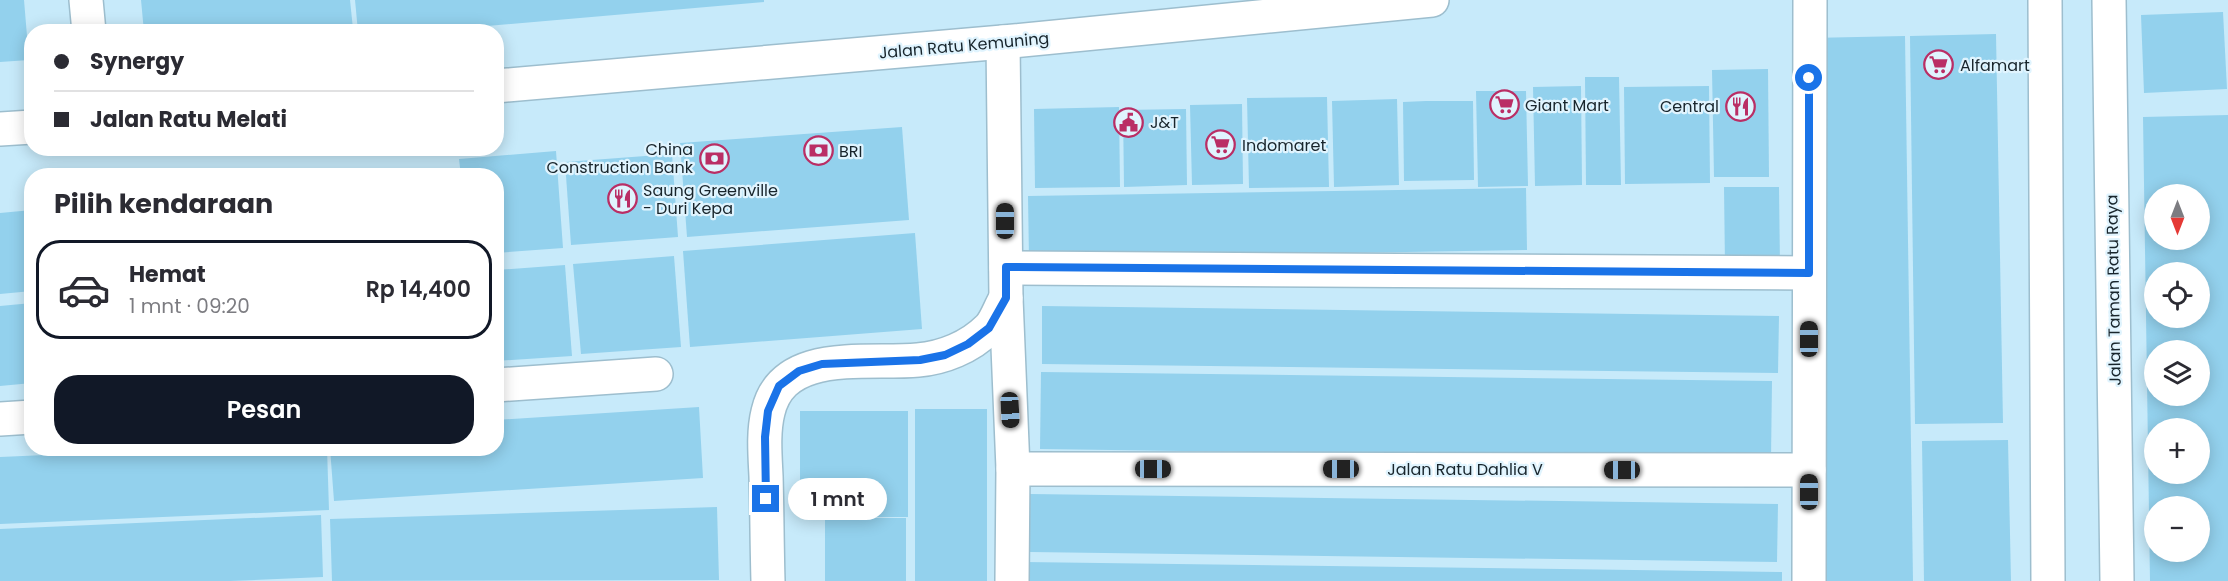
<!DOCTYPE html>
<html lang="id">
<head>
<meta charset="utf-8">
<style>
	body { margin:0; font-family:Poppins,sans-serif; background:#f7f7f7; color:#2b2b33; height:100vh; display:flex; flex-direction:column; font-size:22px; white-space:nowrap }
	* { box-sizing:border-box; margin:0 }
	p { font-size:20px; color:#7c7c81 }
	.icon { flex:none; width:33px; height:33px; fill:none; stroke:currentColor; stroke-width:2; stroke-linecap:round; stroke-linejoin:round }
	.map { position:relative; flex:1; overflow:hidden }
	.side { position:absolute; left:24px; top:168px; width:480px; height:288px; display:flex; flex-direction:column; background:#fff; border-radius:24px; box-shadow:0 3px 15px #0003 }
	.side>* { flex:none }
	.top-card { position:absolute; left:24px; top:24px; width:480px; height:132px; border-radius:24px; box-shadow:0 3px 15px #0003; display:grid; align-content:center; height:132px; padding:0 30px; background:#fff }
	.needle { width:39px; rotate:180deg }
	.fabs { position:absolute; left:2144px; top:184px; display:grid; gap:12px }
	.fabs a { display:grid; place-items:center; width:66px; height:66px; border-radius:50%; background:#fff; box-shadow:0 3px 15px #0003; font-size:30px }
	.end { position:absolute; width:27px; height:27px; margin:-14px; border:8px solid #1a73e8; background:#fff; box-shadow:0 0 0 3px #fff }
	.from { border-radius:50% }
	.bubble { position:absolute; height:42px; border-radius:21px; background:#fff; box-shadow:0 3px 15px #0003; font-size:20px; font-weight:600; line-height:42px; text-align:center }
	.car { position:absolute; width:18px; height:36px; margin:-18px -9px; border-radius:8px; box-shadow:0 0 4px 2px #0007; background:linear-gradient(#222 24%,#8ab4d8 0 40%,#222 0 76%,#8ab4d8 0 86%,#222 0) }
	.top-card b { display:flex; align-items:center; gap:21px; height:57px; font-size:22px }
	.top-card b+b { border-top:2px solid #e1e1e2 }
	.top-card i { width:15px; height:15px; background:#2b2b33 }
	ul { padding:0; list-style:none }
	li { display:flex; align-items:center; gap:18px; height:99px; margin:0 12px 9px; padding:0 18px; border:3px solid transparent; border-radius:24px }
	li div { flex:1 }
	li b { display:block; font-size:22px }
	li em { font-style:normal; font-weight:600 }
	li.on { border-color:#111827 }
	li>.icon { width:54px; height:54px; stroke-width:1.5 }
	h2 { padding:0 30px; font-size:27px; line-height:72px }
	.cta { display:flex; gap:12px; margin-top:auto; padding:12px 30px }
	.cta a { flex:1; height:69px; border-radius:24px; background:#111827; color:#fff; font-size:24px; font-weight:600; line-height:69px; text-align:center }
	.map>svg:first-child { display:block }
</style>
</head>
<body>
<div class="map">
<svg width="2228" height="581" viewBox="0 0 2228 581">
	<rect width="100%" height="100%" fill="#c7eafa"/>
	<!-- building -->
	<g fill="#93d1ed" fill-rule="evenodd">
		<polygon points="0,0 24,0 29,60 0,62"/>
		<polygon points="141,0 350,0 353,29 328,32 144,32"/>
		<polygon points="355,0 764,0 764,2 418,32 358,32"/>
		<polygon points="2223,12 2227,89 2144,93 2141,15"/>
		<polygon points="1996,34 2003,423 1915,424 1910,36"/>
		<polygon points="1905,36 1913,581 1819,581 1810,38"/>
		<polygon points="1768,69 1769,177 1714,177 1712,70"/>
		<polygon points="1585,77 1619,77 1621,185 1586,185"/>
		<polygon points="1581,86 1582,185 1535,186 1533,87"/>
		<polygon points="1709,86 1710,183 1625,184 1624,87"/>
		<polygon points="1476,91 1526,91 1528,186 1478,187"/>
		<polygon points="1327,97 1329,187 1249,188 1247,98"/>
		<polygon points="1397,99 1399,185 1334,187 1332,101"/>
		<polygon points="1426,101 1473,101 1474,180 1404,181 1403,102"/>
		<polygon points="1242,104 1243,184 1192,185 1190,105"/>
		<polygon points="1119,107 1120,187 1035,188 1034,109"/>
		<polygon points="1186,109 1187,185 1124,187 1123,110"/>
		<path d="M2228,115V581H2150L2143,117ZM2154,195H2199V240H2154ZM2154,273H2199V318H2154ZM2154,351H2199V396H2154ZM2154,429H2199V474H2154ZM2154,507H2199V552H2154Z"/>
		<polygon points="902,127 909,220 687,237 680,143"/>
		<polygon points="556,151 563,248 496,253 496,176 461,176 459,159"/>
		<polygon points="672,154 678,237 571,245 565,162"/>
		<polygon points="452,171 452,176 412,176 411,174"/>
		<polygon points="1724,187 1779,187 1780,266 1725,266"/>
		<polygon points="1526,188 1527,250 1029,258 1028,196"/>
		<polygon points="32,210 32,291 0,294 0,213"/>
		<polygon points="915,233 922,329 690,347 683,251"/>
		<polygon points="674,256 681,347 581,354 573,264"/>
		<polygon points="565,265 572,356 496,361 496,270"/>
		<polygon points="32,303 32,383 0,386 0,306"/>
		<polygon points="1042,306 1779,316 1778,373 1042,364"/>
		<polygon points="1041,372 1772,381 1771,459 1040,449"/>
		<polygon points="699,407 703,478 334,501 330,448 496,448 496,420"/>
		<rect x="915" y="409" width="72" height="172"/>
		<rect x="800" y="411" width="108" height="106"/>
		<polygon points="2008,440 2011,581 1924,581 1922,441"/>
		<polygon points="206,448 327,448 329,510 0,524 0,457"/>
		<polygon points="1030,494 1778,504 1777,562 1030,552"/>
		<polygon points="717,507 719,580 332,581 330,519"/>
		<polygon points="321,515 323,577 230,581 0,581 0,529"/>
		<rect x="825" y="518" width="81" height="63"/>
		<polygon points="1024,562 1782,572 1782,581 1024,581"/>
	</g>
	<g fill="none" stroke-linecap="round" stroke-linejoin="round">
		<defs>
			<g id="minor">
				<polyline points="86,0 89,32"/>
				<polyline points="2045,0 2048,581"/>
				<polyline points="2109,0 2117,581"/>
				<polyline points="1003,42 1006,298 1013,469 1012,581"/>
				<polyline points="496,86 1003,42 1432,0"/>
				<polyline points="0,129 32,127"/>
				<polyline points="1006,268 1809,273"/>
				<polyline points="496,385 656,374"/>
				<polyline points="0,419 32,417"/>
				<polyline points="1013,469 1809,470"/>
				<path d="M768,581C767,546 767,511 766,476C765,455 763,432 768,412C783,347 868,365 918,360C943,358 970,347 988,329C996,322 1000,307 1006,298"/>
				<polyline points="1809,581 1810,0"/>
			</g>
		</defs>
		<!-- minor casing -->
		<use href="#minor" stroke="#9dbece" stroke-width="36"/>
		<!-- minor -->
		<use href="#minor" stroke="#fff" stroke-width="33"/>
	</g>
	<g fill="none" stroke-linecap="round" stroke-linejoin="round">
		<!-- route -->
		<polyline stroke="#1a73e8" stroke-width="8" points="766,499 765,437 768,411 779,386 799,371 822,364 920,360 945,355 968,344 989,328 1006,298 1006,267 1809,273 1809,78"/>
	</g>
	<!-- icons -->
	<defs>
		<symbol id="supermarket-ring" viewBox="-11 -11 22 22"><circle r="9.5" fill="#e0f4fe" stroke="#ba2e65" stroke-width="1.5"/><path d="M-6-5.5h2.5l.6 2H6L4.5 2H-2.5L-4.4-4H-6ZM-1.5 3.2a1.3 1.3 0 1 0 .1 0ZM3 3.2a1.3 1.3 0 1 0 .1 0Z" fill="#ba2e65"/></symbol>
		<symbol id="restaurant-ring" viewBox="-11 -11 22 22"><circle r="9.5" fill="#e0f4fe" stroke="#ba2e65" stroke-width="1.5"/><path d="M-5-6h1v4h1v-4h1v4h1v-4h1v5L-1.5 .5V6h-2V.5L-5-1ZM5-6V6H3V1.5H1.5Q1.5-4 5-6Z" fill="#ba2e65"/></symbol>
		<symbol id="civic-ring" viewBox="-11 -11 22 22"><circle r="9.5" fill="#e0f4fe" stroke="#ba2e65" stroke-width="1.5"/><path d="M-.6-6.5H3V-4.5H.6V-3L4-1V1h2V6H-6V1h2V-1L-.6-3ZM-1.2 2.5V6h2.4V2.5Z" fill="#ba2e65"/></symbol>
		<symbol id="bank-ring" viewBox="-11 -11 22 22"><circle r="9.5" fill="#e0f4fe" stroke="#ba2e65" stroke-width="1.5"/><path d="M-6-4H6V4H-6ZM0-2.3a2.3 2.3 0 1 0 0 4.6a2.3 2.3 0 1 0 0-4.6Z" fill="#ba2e65"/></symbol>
	</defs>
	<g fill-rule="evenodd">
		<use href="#supermarket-ring" x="1922" y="48" width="33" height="33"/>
		<use href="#supermarket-ring" x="1488" y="88" width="33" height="33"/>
		<use href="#restaurant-ring" x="1724" y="90" width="33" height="33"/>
		<use href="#civic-ring" x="1112" y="106" width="33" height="33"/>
		<use href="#supermarket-ring" x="1204" y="128" width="33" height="33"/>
		<use href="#bank-ring" x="802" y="134" width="33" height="33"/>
		<use href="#bank-ring" x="698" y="142" width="33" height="33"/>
		<use href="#restaurant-ring" x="606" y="182" width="33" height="33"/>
	</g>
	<g text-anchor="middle" stroke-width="4.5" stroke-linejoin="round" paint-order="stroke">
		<!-- street labels -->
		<g font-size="16" fill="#18252c" stroke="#e0f4fe">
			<text transform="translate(964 45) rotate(-5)" y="6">Jalan Ratu Kemuning</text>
			<text transform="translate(2113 290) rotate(-91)" y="6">Jalan Taman Ratu Raya</text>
			<text x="1465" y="475">Jalan Ratu Dahlia V</text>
		</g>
		<!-- poi labels -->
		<g font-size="16" fill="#18252c" stroke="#e0f4fe" text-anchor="start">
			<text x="1960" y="71">Alfamart</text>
			<text x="1525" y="111">Giant Mart</text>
			<text x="1719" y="112" text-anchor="end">Central</text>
			<text x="1150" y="128">J&amp;T</text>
			<text x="1242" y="151">Indomaret</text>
			<text x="693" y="155" text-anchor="end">China<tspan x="693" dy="18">Construction Bank</tspan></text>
			<text x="839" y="157">BRI</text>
			<text x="643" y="196">Saung Greenville<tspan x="643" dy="18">- Duri Kepa</tspan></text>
		</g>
	</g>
</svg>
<div class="fabs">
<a><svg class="needle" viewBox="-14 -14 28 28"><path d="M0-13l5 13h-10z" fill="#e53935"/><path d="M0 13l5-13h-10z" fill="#7c7c81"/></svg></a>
<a><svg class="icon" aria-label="locate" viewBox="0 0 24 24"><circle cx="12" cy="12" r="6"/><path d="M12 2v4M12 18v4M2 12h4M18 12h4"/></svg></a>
<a><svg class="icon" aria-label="layers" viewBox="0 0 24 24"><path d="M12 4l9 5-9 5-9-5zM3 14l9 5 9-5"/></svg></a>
<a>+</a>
<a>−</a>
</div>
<i class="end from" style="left:1809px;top:78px"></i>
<i class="end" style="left:766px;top:499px"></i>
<div class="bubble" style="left:788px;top:478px;width:99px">1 mnt</div>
<i class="car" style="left:1005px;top:221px;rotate:0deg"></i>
<i class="car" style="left:1809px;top:339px;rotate:0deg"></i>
<i class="car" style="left:1010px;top:410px;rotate:177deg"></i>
<i class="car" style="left:1153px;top:469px;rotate:90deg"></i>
<i class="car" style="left:1341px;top:469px;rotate:270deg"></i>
<i class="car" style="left:1622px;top:470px;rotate:270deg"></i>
<i class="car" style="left:1809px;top:492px;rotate:0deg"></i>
<div class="top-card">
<b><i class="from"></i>Synergy</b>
<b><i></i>Jalan Ratu Melati</b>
</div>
<section class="side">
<h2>Pilih kendaraan</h2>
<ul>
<li class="on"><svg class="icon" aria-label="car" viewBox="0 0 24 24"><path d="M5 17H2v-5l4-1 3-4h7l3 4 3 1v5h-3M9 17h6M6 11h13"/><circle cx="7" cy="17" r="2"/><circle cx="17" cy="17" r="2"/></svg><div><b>Hemat</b><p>1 mnt · 09:20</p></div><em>Rp 14,400</em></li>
</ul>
<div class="cta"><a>Pesan</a></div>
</section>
</div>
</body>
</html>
